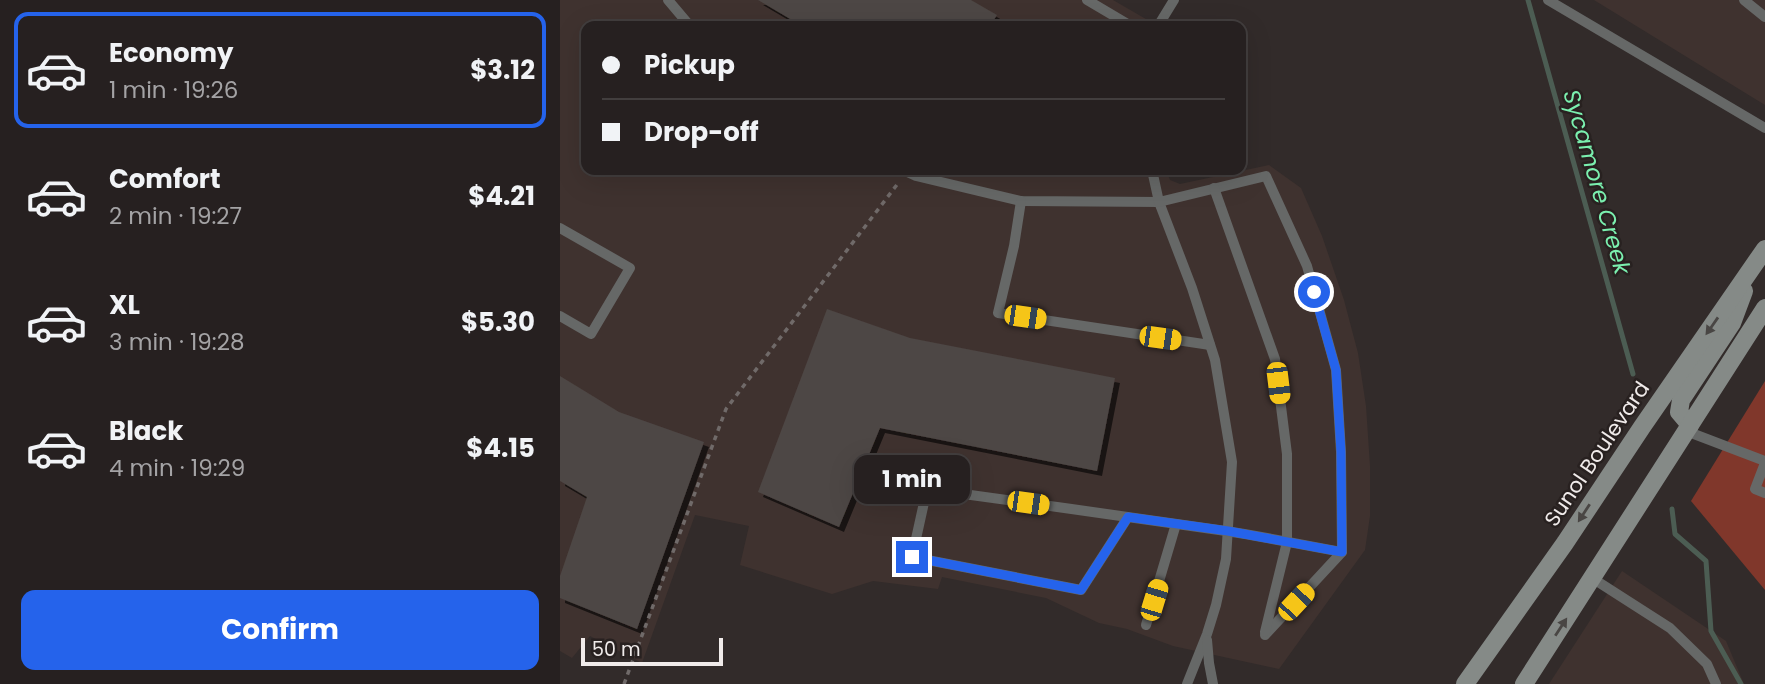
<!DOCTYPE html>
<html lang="en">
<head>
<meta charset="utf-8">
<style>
	body { margin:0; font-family:Poppins,sans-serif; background:#2e2829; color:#f1f3f6; height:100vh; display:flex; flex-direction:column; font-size:26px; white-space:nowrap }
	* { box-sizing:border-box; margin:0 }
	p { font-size:23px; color:#a4a3a5 }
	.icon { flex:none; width:38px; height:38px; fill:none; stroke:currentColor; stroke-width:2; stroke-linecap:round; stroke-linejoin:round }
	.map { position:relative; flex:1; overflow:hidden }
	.drawer { display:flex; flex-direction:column; background:#262020; width:560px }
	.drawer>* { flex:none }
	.guide { position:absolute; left:21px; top:21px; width:665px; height:154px; border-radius:14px; box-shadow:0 7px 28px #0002,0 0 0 2px #423e3e; display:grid; align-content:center; height:154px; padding:0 21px; background:#262020 }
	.scale { position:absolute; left:21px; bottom:18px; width:142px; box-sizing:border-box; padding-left:7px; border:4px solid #f0ebea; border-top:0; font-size:19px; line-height:24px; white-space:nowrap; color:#f0ebea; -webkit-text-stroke:5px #282120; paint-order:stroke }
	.end { position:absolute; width:32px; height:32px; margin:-16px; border:9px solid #2563eb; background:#fff; box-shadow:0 0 0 4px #fff }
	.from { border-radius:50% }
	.bubble { position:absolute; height:49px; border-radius:14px; background:#262020; box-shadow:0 7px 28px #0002,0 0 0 2px #423e3e; font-size:23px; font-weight:700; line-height:49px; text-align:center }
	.car { position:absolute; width:21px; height:42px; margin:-21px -10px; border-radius:9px; box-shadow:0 0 5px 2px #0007; background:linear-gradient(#f5c518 24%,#345 0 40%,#f5c518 0 76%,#345 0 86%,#f5c518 0) }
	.guide b { display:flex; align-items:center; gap:24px; height:66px; font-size:26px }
	.guide b+b { border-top:2px solid #423e3e }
	.guide i { width:18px; height:18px; background:#f1f3f6 }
	ul { padding:12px 0 0; list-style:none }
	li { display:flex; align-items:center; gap:21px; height:116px; margin:0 14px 10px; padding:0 7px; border:4px solid transparent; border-radius:14px }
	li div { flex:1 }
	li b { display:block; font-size:26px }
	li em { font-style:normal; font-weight:700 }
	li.current { border-color:#2563eb }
	li>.icon { width:63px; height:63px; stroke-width:1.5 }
	.button { display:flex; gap:14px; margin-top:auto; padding:14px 21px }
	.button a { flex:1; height:80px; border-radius:14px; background:#2563eb; color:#fff; font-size:28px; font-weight:700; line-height:80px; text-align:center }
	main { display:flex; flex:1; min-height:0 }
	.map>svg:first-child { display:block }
</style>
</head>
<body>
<main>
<section class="drawer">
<ul>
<li class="current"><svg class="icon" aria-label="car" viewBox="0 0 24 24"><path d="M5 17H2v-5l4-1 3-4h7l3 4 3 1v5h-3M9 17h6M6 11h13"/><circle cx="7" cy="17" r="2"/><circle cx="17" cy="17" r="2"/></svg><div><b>Economy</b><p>1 min · 19:26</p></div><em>$3.12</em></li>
<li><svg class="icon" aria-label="car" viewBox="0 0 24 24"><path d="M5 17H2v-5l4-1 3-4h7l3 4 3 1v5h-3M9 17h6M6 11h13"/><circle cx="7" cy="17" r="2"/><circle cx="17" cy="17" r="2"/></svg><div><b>Comfort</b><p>2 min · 19:27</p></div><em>$4.21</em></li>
<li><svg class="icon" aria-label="car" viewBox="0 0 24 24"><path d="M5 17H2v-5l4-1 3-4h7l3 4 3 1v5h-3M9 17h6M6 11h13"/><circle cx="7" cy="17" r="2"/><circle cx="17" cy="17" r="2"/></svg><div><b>XL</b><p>3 min · 19:28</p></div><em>$5.30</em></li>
<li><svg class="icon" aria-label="car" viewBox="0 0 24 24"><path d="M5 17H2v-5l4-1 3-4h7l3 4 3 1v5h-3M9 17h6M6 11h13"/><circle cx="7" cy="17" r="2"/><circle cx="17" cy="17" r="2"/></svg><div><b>Black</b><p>4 min · 19:29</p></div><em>$4.15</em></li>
</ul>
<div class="button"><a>Confirm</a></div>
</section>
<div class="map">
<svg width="1205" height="684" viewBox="0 0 1205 684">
	<defs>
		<filter id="shadow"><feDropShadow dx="5" dy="5" stdDeviation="0" flood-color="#0009"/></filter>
	</defs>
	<rect width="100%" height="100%" fill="#322b2a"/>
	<!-- built -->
	<g fill="#3f322f">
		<polygon points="0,0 553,0 598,26 26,26 26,170 606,170 610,180 620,184 709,165 741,188 762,236 784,300 798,353 806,406 810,466 810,516 805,550 719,669 613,646 567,629 539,623 486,598 382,577 378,589 313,581 272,594 180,565 189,526 135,515 82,663 30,636 12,658 0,651"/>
		<polygon points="1034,0 1205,0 1205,105"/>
		<polygon points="1062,571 1166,641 1184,684 989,684"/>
	</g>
	<!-- green -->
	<polygon fill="#80372b" points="1205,381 1205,590 1131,501"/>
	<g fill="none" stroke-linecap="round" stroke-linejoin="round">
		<!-- stream -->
		<g stroke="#4c5d53" stroke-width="5">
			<polyline points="968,0 1073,374"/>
			<polyline points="1112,509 1115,534 1146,561 1151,631 1181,684"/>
		</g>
	</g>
	<!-- building -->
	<g fill="#4d4644" filter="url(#shadow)">
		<polygon points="198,0 411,0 437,15 430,26 242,26"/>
		<polygon points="267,309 350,338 555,378 537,471 320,428 279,527 198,492"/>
		<polygon points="0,376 59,412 144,442 77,629 0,598 0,576 27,497 0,481"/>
	</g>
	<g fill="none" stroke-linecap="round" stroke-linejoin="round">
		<!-- path -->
		<polyline stroke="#706a69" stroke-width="3.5" stroke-dasharray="5 5" stroke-linecap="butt" points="64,684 166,409 339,182"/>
		<!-- service -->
		<g stroke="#666867" stroke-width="10">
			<polyline points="108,0 130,26"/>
			<polyline points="527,0 571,26"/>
			<polyline points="988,0 1205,128"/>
			<polyline points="1184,0 1205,17"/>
			<polyline points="598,26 614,0"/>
			<polyline points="343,170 356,176 461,201 599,202 632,288 655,360 672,462 666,559 656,605 647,634 627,684"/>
			<polyline points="592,170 599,202 706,176 747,266 776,370 781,452 782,552 705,635"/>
			<polyline points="654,188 715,359 727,454 727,542 705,632"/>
			<polyline points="461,201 454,246 438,313 650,345"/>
			<polyline points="0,228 70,268 31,334 0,316"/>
			<polyline points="1126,431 1205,461"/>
			<polyline points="1205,463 1195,489 1205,493"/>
			<path d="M568,517L521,590L352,557L367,489C467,503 566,516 666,531C705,537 743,545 782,552"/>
			<polyline points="1032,578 1110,628 1147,664 1156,684"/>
			<polyline points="586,625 616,524"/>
			<polyline points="647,640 649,663 653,684"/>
		</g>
		<!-- secondary -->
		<g stroke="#858a87" stroke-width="18">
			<polyline points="1130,425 1119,412 1121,400 1172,323 1184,291"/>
			<polyline points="905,684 1005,543 1082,427 1205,249"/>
			<polyline points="964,684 1205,308"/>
		</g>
	</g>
	<!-- one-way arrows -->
	<defs><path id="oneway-solid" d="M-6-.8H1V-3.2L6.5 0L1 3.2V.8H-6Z" transform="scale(1.75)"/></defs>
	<g fill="#494644">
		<use href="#oneway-solid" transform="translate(1152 326) rotate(125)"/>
		<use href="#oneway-solid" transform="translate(1024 513) rotate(123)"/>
		<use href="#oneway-solid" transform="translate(1001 627) rotate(-57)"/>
	</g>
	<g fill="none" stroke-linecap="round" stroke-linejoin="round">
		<!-- route -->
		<polyline stroke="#2563eb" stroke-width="9" points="352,557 521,590 568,517 668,531 782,552 781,452 776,370 754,292"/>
	</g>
	<g text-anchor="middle" stroke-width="5" stroke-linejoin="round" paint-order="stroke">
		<!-- street labels -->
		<g font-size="21" fill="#f0ebea" stroke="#282120">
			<text transform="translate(1037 454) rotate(-56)" y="7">Sunol Boulevard</text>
		</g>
		<!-- water labels -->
		<g font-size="23" font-style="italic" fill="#7bf0af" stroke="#282120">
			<text transform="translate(1037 182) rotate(74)" y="8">Sycamore Creek</text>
		</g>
	</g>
</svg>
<div class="scale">50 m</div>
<i class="end from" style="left:754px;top:292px"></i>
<i class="end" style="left:352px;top:557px"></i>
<div class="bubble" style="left:294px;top:455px;width:116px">1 min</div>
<i class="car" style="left:465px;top:317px;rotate:98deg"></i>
<i class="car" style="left:600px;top:338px;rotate:98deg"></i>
<i class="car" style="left:718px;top:383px;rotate:173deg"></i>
<i class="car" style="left:468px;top:503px;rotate:98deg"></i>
<i class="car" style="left:594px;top:600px;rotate:17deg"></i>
<i class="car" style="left:736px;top:602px;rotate:43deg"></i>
<div class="guide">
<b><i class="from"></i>Pickup</b>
<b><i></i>Drop-off</b>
</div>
</div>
</main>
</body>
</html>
